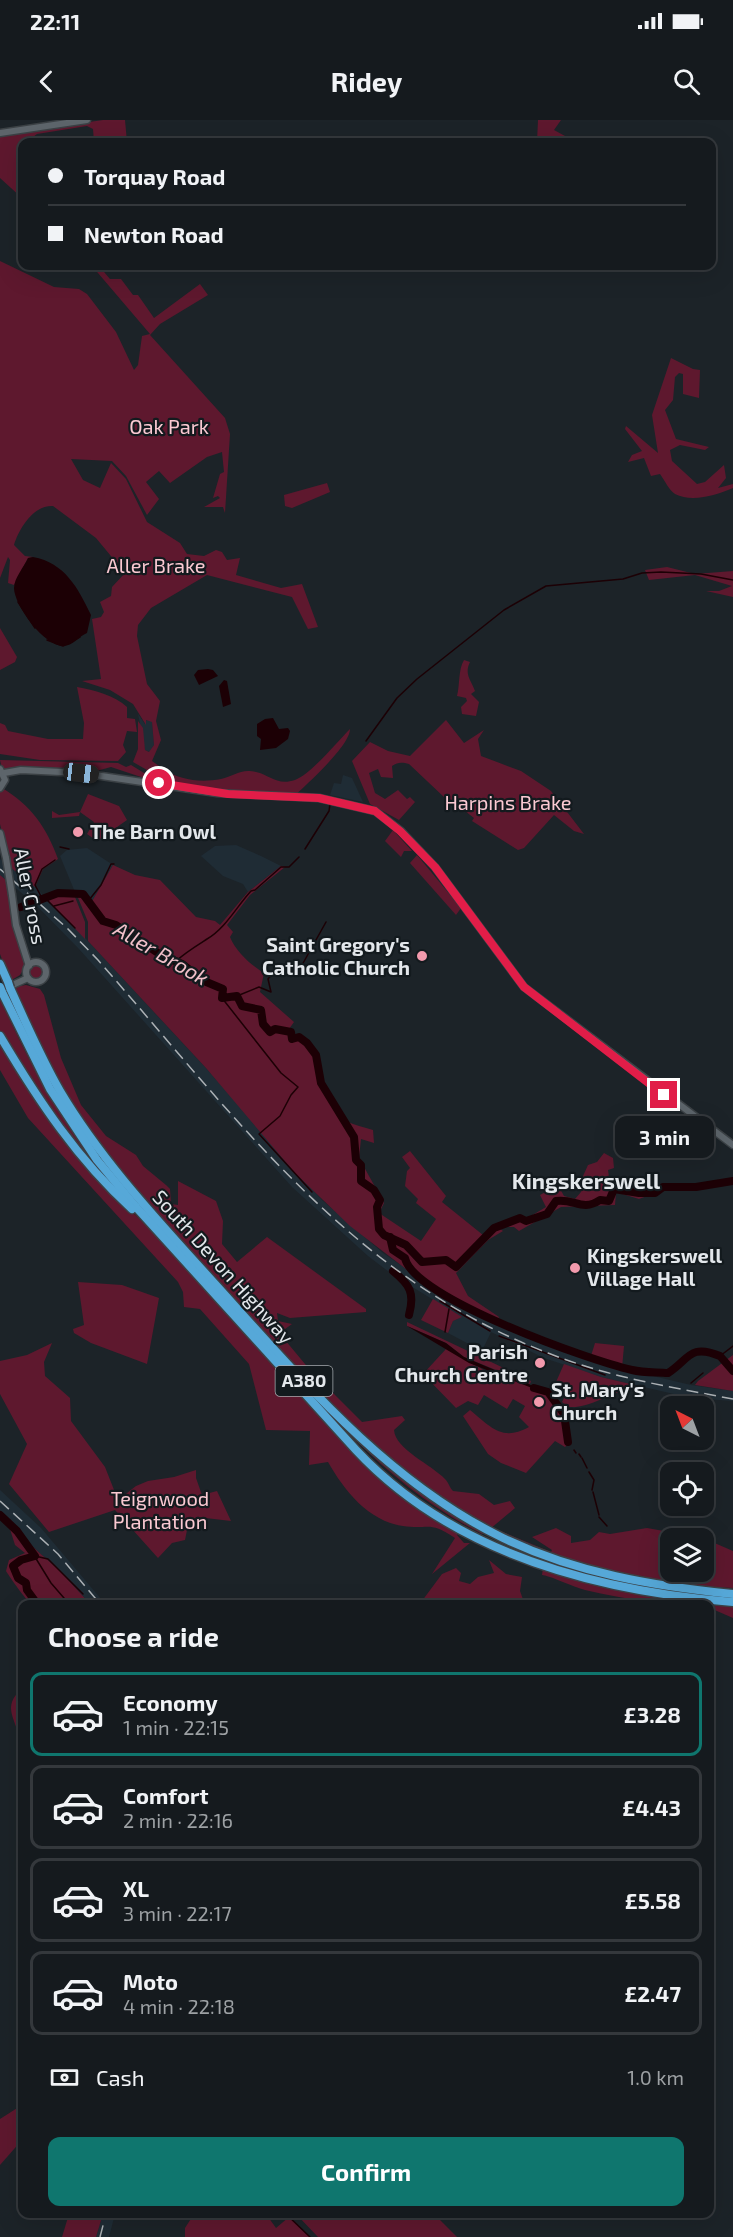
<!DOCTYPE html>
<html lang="en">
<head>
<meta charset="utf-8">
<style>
	body { margin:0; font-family:"Exo 2",sans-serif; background:#1e2327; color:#f1f3f6; height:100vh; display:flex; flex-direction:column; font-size:22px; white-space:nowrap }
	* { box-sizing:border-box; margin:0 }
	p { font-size:20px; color:#9da1a4 }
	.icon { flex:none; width:33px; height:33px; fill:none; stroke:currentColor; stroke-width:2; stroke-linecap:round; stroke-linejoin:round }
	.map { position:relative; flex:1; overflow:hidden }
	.side { position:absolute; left:18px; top:1480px; width:696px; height:618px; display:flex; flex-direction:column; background:#151a1e; border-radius:12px; box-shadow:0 6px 24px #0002,0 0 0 2px #34383c }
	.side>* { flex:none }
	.banner { position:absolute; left:18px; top:18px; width:698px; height:132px; border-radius:12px; box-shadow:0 6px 24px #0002,0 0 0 2px #34383c; display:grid; align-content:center; height:132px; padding:0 30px; background:#151a1e }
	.needle { width:39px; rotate:318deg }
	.controls { position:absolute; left:660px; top:1276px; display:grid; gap:12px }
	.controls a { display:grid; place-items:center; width:54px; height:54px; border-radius:12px; background:#151a1e; box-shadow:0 6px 24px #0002,0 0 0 2px #34383c; font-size:30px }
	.end { position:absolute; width:27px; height:27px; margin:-14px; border:8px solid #e11d48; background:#fff; box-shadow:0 0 0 3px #fff }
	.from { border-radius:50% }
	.bubble { position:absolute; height:42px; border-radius:12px; background:#151a1e; box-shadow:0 6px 24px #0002,0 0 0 2px #34383c; font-size:20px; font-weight:700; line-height:42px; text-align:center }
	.car { position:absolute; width:18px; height:36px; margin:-18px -9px; border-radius:8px; box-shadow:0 0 4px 2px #0007; background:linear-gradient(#222 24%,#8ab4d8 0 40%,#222 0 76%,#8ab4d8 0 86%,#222 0) }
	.banner b { display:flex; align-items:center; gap:21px; height:57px; font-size:22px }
	.banner b+b { border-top:2px solid #34383c }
	.banner i { width:15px; height:15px; background:#f1f3f6 }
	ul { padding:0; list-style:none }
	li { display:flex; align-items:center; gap:18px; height:84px; margin:0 12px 9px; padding:0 18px; border:3px solid #34383c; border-radius:12px }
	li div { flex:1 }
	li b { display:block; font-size:22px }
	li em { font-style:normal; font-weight:700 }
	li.active { border-color:#0f766e }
	li>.icon { width:54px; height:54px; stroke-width:1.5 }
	h2 { padding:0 30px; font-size:27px; line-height:72px }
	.pay { display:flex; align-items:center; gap:15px; height:66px; padding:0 30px; font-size:22px }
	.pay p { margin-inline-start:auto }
	.button { display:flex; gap:12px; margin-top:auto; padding:12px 30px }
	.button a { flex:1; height:69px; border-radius:12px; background:#0f766e; color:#fff; font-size:24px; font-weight:700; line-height:69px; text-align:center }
	.status { display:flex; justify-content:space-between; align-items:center; height:42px; padding:0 30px; background:#151a1e; direction:ltr }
	.status svg { height:16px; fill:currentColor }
	header { display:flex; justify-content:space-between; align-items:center; height:78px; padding:0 30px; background:#151a1e; font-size:27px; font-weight:700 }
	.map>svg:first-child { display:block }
</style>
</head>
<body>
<div class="status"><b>22:11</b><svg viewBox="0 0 49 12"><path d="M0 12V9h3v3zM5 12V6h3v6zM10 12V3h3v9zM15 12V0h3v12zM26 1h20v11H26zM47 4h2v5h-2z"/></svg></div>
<header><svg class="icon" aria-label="back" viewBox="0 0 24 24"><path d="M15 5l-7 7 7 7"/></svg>Ridey<svg class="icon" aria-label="search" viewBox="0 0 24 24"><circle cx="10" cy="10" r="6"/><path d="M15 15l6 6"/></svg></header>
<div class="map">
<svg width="733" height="2117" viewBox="0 0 733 2117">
	<rect width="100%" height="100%" fill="#1c2328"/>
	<!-- built -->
	<g fill="#1f2c35">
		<polygon points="138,594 145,604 145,600 152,601 154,625 150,632 145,630"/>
		<polygon points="343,655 352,658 363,682 330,675 334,663 341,664"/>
		<polygon points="236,725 261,736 281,746 248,772 243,764 223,756 201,736 215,726"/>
		<polygon points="87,728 113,745 91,783 86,775 75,772 60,736 67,730"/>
		<polygon points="0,739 35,767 88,821 206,948 322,1080 383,1133 447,1176 534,1220 590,1239 653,1256 691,1265 733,1271 733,1281 691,1278 601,1257 544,1238 491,1212 482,1231 448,1213 453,1201 461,1197 393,1155 368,1136 292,1067 79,829 36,785 0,755"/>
		<polygon points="0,1370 41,1408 106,1485 91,1485 59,1450 0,1398"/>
		<polygon points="103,2094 115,2094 109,2117 96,2117"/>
	</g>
	<!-- green -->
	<g fill="#5e182e" fill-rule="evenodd">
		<polygon points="103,0 125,0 127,22 94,22 93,9 87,6 37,14 33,17 36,22 22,22 22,78 0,58 0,15"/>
		<polygon points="538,0 561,0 554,10 576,22 537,22"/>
		<path d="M0,141L54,167L79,169L87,174L116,212L134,250L138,245L142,216L150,214L92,146H99L110,159H121L133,175H138L154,198L200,164L208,175L160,204L150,215L225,298L230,314L225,393L223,387H204L220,378L218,376L213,378L220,354L224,352L222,332L207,337L170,363L159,351L146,362L159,379L147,395L126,356L112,341L71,339L83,360L100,368L111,343L126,359L147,402L180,423L187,434L204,436L216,430L222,432L227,440L240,438L236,455L281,468L302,464L318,507L308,509L292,477L207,455L151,488L138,505L137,516L147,564L160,581L156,601L161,620L152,641L159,646L154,654L133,642L138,629V601L143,608L145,630L149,632L154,625L152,602L146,600V605L133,584L110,570L82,561L101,559L92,499L101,497L104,492L100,482L111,476L112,467L125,453L96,418L53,386C33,385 19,409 14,425L25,436L33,437L28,438L14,465L8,463L10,440L8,437L0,458Z"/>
		<path d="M671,238L693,249L700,250L699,278L683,274V254L679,253L675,257L673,280L665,290L676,319L709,327L705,330L680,325L670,330L672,341L697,364L705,362L724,345L726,358L718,368L733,364V368C717,375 692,383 675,374C669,370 665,361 660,354L651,356L644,338L628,342L632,335L642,331L625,309L626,306L658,333L652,295Z"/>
		<polygon points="327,363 330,372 292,388 285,386 284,375"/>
		<polygon points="667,447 695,454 733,451 733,477 706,471 719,471 732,466 695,455 649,460 645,450"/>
		<polygon points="0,508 17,537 15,542 0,550"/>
		<path d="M464,540L470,542C464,554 471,560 475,571L471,574L479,582L476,596L462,594L461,587L467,581L466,578L457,576C460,565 458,550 464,540Z"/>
		<path d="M77,567C94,570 114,575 127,587V598L135,599L137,612L127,611L123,625L126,632L118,641L40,640L0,634V603L5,605L8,611L48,619H83L84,603Z"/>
		<path d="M446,600L464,623L484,610L478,619L481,636L521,651L551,671L584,714L574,711L554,695L524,728L518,730L472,701L474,698L447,677L445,678L409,644C402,642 398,642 392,646L393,658L381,657L378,649L369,653L375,673L385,679L398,670L407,679L410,677L415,682L399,700L370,684L352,641L370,622L388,631L410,636Z"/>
		<path d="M350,609C350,626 305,666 292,678L209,672L159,658L163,649C180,660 200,663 221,659C234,656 241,648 256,652C270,655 277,666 295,660C311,654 337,622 350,609Z"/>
		<polygon points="0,640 118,643 126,647 131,645 149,656 144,658 111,647 89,653 2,649"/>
		<path d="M2,668C31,685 47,708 58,739L43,749L35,767L10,747L0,704V670Z"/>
		<polygon points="88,674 119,686 127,700 97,721 87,714 94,702 80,692 79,696 52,698 52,691 59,695 80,692"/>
		<polygon points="393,710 412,731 404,731 401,737 385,721"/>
		<polygon points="417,735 461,788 456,795 410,743"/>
		<path d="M113,745L135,755L160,760L196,797L215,801L220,805L248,772L281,746L285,747L250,775L227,805L233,812L230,817C236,832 251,845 264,853L260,872L294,902L289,909L297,918L311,926C318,946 324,990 346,1001C354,1005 364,1007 373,1010L374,1023L361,1019L359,1038L384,1083L379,1093L421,1121L436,1099L416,1083L418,1079L405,1066L407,1051L410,1048L402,1037L410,1031L446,1076L442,1082L483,1115L495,1105L503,1111L488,1120L456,1153L468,1176L499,1197L496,1203L419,1159L350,1106L295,1053L206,948L88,821V802L76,773L86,775L91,783Z"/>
		<polygon points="0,755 7,761 14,806 26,845 20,855 10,861 0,834"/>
		<polygon points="73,772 85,802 85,819 47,779 58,773"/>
		<circle cx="36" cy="852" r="9"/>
		<path d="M26,865L40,869L44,875L61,938L81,985L106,1016L136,1035L143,1046L166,1065L170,1069L171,1084L178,1085V1061L216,1081L223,1101L222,1124L237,1142L267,1117L366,1189V1192L290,1198L277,1193L278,1201L292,1204L285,1209V1220L310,1250L362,1302L402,1296L405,1300L394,1310C395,1329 432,1345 445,1359C449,1363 449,1367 453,1371L479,1374L494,1385L510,1381L515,1388L490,1409L422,1366L334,1290L167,1107L98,1023L63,970L13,867Z"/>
		<path d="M8,869C31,921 55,971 88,1017C137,1086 197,1147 254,1210C326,1287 391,1361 486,1412L482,1414C391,1368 326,1291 258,1217C186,1138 106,1061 50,970C32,939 18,904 3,871Z"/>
		<path d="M0,878C32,951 71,1019 124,1078L86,1040L15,938L0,912Z"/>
		<path d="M0,922L111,1072L163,1121L376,1347L458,1410L457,1415L464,1423H470L432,1454L455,1418C429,1400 429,1410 403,1406C368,1401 344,1370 328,1342L309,1345L310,1311L266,1310L249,1244L200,1189L184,1187L183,1172L178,1162L28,998L0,950Z"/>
		<polygon points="604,1033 613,1038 614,1048 608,1050 610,1064 633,1071 658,1072 639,1079 616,1072 615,1085 561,1087 519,1111 514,1107 504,1107 500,1104 520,1095 526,1099 546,1087 540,1075 558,1065 564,1076 575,1079 581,1072 579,1065 588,1045 597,1042"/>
		<polygon points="78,1162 122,1165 159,1178 147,1244 91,1223 74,1213 73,1209 84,1205"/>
		<polygon points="433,1179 462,1197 453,1201 448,1213 421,1200"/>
		<polygon points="407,1202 531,1261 530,1264 464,1237 446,1223 407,1206"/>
		<polygon points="52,1223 44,1242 45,1256 70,1278 71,1301 105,1347 118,1380 136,1366 148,1361 174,1357 196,1350 196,1358 202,1375 217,1371 231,1401 197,1397 188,1405 185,1420 172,1423 158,1438 115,1390 49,1412 9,1364 27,1324 0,1274 0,1241 27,1235"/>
		<polygon points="595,1223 624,1226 622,1248 590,1239"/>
		<path d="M446,1229L491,1254L548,1272L566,1299L567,1325L565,1327L555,1321L526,1353L501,1343L488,1334L463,1296L470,1290C491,1307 502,1322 529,1307L519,1297L525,1286L513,1279L507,1289L484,1275L478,1285L468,1281L456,1288L423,1254Z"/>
		<polygon points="733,1235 733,1271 695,1265 698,1261"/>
		<path d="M564,1244L601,1257L643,1267C616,1266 595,1289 568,1287L562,1282L567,1272L556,1262Z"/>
		<path d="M9,1406L59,1450L91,1485H32C26,1480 11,1459 6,1451L9,1440L25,1433L15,1425Z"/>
		<path d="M556,1408L571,1416V1423L590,1420L599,1412L610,1414L647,1408L703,1418L733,1431V1468L691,1466L586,1448L495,1412L498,1410L551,1432L552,1430L532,1417ZM670,1419H704V1452H670Z"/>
		<polygon points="489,1440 506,1454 522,1457 520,1471 525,1485 419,1485 442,1454 456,1448 461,1453 459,1461 470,1464 478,1457 494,1453"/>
		<path d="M543,1448L574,1457L733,1480V1498L710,1488V1485C667,1485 627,1480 585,1470C574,1467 548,1455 542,1455Z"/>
		<path d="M22,1569V1645L17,1644C19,1636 21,1628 20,1620C16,1599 1,1586 22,1569Z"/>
		<polygon points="22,1985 22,2020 0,2045 0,1999"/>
		<polygon points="69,2094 103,2094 96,2117 62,2117"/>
		<polygon points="194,2094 266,2094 276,2108 289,2097 310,2117 185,2117 185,2108"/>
		<polygon points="296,2094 406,2094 408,2096 444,2094 438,2098 457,2117 318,2117"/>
	</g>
	<!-- water -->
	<g fill="#1c0005">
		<path d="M33,437C65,443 78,468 91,495L87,513C79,516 73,526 63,526C44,526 14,485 14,468C14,458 24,447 28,438Z"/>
		<polygon points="208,549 213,550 218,556 199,565 194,555 198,550"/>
		<polygon points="224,560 227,561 231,584 223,587 219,566"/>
		<polygon points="273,598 279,609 288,608 290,611 288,619 276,628 260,630 261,619 257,616 257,604 265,599"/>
		<polygon points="407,1206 446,1223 464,1237 504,1254 514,1255 542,1272 469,1243"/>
	</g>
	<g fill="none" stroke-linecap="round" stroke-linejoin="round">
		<!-- stream -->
		<g stroke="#1c0005" stroke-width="1.5">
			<polyline points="18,482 35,508"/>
			<polyline points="47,520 63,526 80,517"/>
			<polyline points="366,621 397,578 417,559 504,490 546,466 623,459 642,453 661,452 701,454 733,460"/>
			<polyline points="60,727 69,729"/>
			<polyline points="305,729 329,691 330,684"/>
			<polyline points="46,779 75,808"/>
			<polyline points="43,780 35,765 42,749 55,740"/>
			<polyline points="89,780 101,765 111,744 114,744"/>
			<polyline points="54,786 73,781"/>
			<path d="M176,841C186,832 196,826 207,819C225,809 237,786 251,771L255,770L281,747H289L299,737"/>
			<polyline points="237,876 259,867 271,872 268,859 272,854 297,854 326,802"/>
			<polyline points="222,878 281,953 298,967 291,975 280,996 259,1014 312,1072"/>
			<polyline points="443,1176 444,1173"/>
			<polyline points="440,1181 490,1211"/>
			<polyline points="445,1212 449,1189"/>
			<polyline points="499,1216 605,1255"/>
			<polyline points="720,1236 733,1226"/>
			<polyline points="691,1263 703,1253"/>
			<polyline points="574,1330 576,1333"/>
			<polyline points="579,1334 581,1337"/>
			<polyline points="582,1338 587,1348"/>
			<polyline points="589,1352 594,1360 592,1370"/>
			<polyline points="593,1372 599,1395"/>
			<polyline points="599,1397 607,1406"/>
			<polyline points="35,1436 48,1439 83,1474"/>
			<polyline points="35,1437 51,1463 70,1485"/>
			<polyline points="286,2094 310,2117"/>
		</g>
		<!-- river -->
		<g stroke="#1c0005" stroke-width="8">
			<path d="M21,787L58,773L83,774L103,801L116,805L161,835L182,844L204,861L223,869L222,878L237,876L242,886L261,890L263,904L270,912L275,909L291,912L292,919L299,917L307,923L316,935L321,963L354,1017L356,1040L361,1045V1061L374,1070L380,1080L377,1087L379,1109L384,1115L406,1125L422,1142L446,1140L456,1147L494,1108L520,1098L526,1101L547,1094L556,1081C574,1078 582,1092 600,1080L609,1081L614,1069L639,1073H655L663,1067H696L733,1061"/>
			<path d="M390,1117L393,1130L405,1138C413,1178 591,1241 632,1250C644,1253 656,1252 668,1253C689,1240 689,1223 720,1236L733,1251"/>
			<path d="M393,1151C410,1165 415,1173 409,1195"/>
			<polyline points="534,1268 548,1272 564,1294 568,1322"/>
			<polyline points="0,1395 17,1411 35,1436 21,1440 13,1446 18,1458 26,1463 27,1470 38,1485"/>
		</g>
		<defs>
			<g id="tertiary">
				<polyline points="0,13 87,0"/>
				<polyline points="0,649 5,660 0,668"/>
				<polyline points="4,653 21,650 81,653 217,673 319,678 375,691 401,711 435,747 524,867 733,1025"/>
				<polyline points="0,713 6,738"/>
				<polyline points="12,775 16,805 29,846"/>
				<circle cx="36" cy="852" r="10"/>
				<polyline points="6,868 28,858"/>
			</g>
			<g id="trunk">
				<polyline points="0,844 8,862"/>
				<path d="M10,868C26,903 41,938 60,971C102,1042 160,1103 215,1164C301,1259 386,1361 503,1418C576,1453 653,1466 733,1474"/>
				<path d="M2,872L50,969L97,1040L136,1087L356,1330C453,1434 596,1471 733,1482"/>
				<path d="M0,916C38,980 77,1039 132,1089"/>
			</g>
		</defs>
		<!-- tertiary casing -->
		<use href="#tertiary" stroke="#3b4145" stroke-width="9"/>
		<!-- trunk casing -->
		<use href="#trunk" stroke="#3b4145" stroke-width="11"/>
		<!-- tertiary -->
		<use href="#tertiary" stroke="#5d656b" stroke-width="6"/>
		<!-- trunk -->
		<use href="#trunk" stroke="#56a8d8" stroke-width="8"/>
		<!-- rail -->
		<g stroke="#acb1b5" stroke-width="1.5" stroke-dasharray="12 6" stroke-linecap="butt">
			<path d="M0,749L67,808L98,840C234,995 349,1157 548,1233C608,1257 670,1267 733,1279"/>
			<polyline points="0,1381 58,1434 101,1485"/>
			<polyline points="100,2117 106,2094"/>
		</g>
		<defs>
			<polyline id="tertiary-bridge" points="6,738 12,775"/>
			<g id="trunk-bridge">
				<polyline points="8,862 10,868"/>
				<polyline points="0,867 2,872"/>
			</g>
		</defs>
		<!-- tertiary-bridge casing -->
		<use href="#tertiary-bridge" stroke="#3b4145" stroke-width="9" stroke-linecap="butt"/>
		<!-- trunk-bridge casing -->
		<use href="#trunk-bridge" stroke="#3b4145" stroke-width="11" stroke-linecap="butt"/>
		<!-- tertiary-bridge -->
		<use href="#tertiary-bridge" stroke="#5d656b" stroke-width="6"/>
		<!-- trunk-bridge -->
		<use href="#trunk-bridge" stroke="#56a8d8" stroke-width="8"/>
	</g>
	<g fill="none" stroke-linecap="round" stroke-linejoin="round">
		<!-- route -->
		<polyline stroke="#e11d48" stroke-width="8" points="159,663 228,674 319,678 375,691 400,711 435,747 524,867 664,975"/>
	</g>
	<!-- markers -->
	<g fill="#f29aad" stroke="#131a1e" stroke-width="2">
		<circle cx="78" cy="712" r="6"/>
		<circle cx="422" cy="836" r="6"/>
		<circle cx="575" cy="1148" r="6"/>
		<circle cx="540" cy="1243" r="6"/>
		<circle cx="539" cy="1282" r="6"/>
	</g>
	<g text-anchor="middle" stroke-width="4.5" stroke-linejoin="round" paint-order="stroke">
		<!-- shield labels -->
		<rect fill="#131a1e" stroke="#a5aaae" stroke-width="1.5" x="275.5" y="1246" width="57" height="30" rx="4.5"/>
		<g font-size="18" font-weight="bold" fill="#e3e7eb">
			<text x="304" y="1267">A380</text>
		</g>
		<!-- park labels -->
		<g font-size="20" fill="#fbc9d2" stroke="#131a1e">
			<text x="169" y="314">Oak Park</text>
			<text x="156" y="453">Aller Brake</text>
			<text x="508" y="690">Harpins Brake</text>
			<text x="160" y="1386">Teignwood<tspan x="160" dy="23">Plantation</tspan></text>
		</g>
		<!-- poi labels -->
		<g font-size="20" font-weight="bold" fill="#e3e7eb" stroke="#131a1e" text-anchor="start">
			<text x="90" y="719">The Barn Owl</text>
			<text x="410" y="832" text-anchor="end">Saint Gregory's<tspan x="410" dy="23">Catholic Church</tspan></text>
			<text x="587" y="1143">Kingskerswell<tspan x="587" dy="23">Village Hall</tspan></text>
			<text x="528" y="1239" text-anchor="end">Parish<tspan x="528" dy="23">Church Centre</tspan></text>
			<text x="551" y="1277">St. Mary's<tspan x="551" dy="23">Church</tspan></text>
		</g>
		<!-- street labels -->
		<g font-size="20" fill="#e3e7eb" stroke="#131a1e">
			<text transform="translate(30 776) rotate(79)" y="7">Aller Cross</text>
			<text transform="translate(223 1147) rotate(48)" y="7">South Devon Highway</text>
		</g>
		<!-- water labels -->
		<g font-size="21" font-style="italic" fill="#f2c0ca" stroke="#131a1e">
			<text transform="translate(161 834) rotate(30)" y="7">Aller Brook</text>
		</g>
		<!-- quarter labels -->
		<g font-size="22" font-weight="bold" fill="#e3e7eb" stroke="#131a1e">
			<text x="586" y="1069">Kingskerswell</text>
		</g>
	</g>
</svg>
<div class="controls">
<a><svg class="needle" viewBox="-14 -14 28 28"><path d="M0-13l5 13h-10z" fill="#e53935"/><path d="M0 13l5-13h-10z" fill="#9da1a4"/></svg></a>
<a><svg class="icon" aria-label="locate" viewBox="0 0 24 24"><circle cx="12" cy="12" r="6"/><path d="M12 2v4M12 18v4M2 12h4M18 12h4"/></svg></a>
<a><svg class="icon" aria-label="layers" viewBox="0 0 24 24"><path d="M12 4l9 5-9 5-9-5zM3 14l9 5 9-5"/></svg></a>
</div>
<i class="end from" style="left:159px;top:663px"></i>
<i class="end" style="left:664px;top:975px"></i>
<div class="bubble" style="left:615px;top:996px;width:99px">3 min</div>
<i class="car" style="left:81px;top:653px;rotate:97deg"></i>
<div class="banner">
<b><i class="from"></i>Torquay Road</b>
<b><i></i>Newton Road</b>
</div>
<section class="side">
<h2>Choose a ride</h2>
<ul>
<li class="active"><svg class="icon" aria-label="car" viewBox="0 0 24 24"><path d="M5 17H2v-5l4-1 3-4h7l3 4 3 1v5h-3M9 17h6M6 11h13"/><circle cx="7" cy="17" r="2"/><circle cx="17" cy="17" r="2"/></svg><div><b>Economy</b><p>1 min · 22:15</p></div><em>£3.28</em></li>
<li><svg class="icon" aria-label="car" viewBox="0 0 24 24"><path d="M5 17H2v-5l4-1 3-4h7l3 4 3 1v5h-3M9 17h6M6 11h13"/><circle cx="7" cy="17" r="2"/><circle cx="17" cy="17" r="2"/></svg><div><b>Comfort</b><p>2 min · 22:16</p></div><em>£4.43</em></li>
<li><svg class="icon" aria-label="car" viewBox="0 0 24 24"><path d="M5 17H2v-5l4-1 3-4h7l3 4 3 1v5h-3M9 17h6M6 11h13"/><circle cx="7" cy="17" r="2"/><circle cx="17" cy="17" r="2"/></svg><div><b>XL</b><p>3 min · 22:17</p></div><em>£5.58</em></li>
<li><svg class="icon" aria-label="car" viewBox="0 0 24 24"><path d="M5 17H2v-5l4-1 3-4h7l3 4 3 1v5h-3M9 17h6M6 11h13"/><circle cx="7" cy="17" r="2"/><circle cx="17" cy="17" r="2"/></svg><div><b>Moto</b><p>4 min · 22:18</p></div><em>£2.47</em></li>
</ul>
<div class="pay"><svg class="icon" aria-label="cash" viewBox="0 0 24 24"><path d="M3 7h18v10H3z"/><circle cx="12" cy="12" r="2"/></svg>Cash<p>1.0 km</p></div>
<div class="button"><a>Confirm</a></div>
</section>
</div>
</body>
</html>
